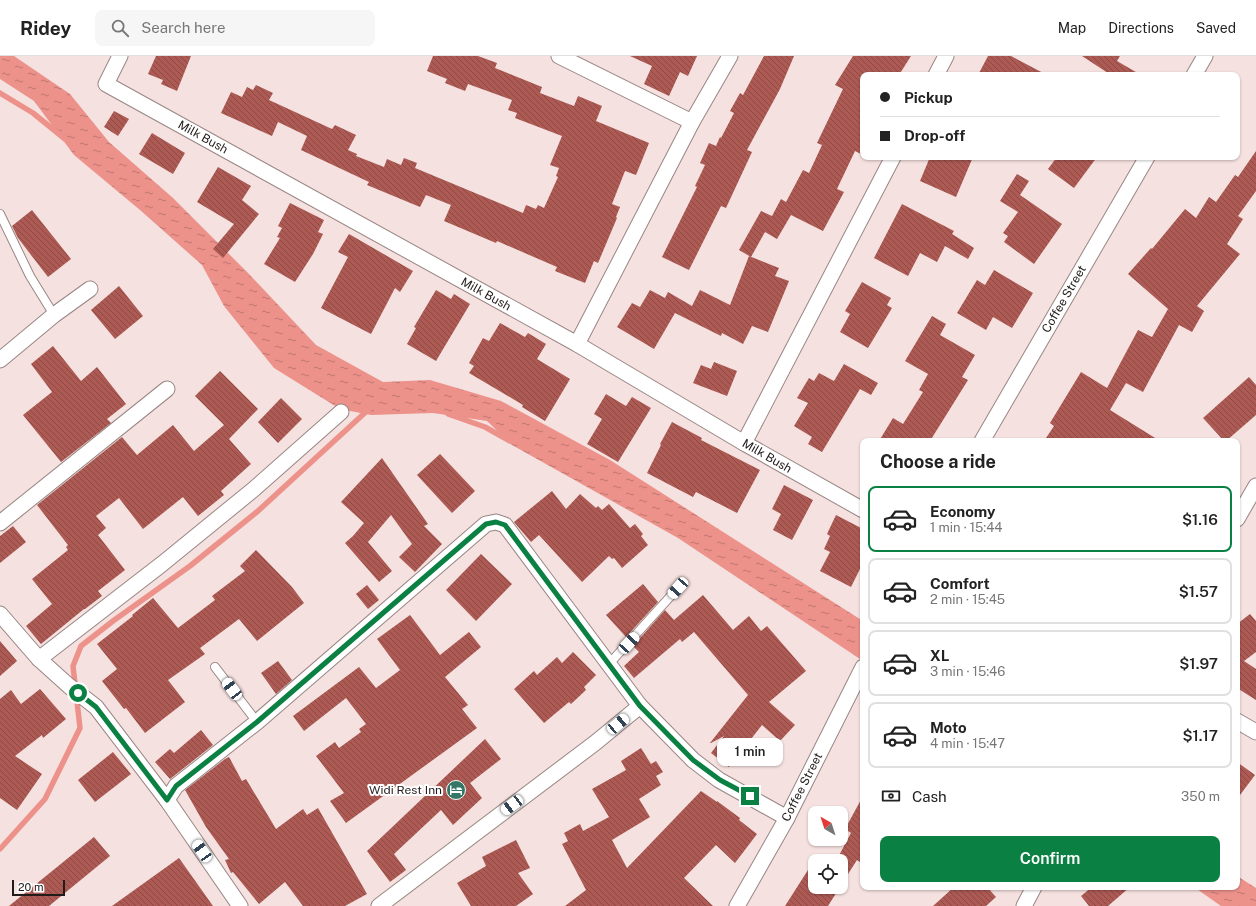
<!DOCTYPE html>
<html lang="en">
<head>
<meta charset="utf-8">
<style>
	body { margin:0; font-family:"Public Sans",sans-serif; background:#f6f6f6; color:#222; height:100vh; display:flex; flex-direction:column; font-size:15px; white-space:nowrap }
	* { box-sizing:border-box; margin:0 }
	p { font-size:13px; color:#767676 }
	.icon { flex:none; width:22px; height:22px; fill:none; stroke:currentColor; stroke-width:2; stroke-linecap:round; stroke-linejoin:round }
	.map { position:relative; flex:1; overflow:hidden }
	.panel { position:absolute; left:860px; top:382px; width:380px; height:452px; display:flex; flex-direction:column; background:#fff; border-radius:8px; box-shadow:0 1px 3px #0004 }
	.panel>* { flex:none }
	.top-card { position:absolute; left:860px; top:16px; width:380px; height:88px; border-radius:8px; box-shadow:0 1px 3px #0004; display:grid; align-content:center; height:88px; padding:0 20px; background:#fff }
	.needle { width:26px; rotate:321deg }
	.controls { position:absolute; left:808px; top:750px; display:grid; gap:8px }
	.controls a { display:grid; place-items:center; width:40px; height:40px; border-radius:8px; background:#fff; box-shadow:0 1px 3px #0004; font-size:20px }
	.scale { position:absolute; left:12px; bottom:10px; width:53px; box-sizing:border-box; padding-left:4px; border:2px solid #221b1b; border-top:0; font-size:11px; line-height:14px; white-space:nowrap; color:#221b1b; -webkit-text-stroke:3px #fff; paint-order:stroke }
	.end { position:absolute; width:18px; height:18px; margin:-9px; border:5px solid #0b8043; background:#fff; box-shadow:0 0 0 2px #fff }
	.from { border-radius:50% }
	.bubble { position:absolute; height:28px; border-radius:8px; background:#fff; box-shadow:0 1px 3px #0004; font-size:13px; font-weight:600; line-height:28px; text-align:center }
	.car { position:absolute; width:12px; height:24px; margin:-12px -6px; border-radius:5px; box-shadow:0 0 3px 1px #0007; background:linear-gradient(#fff 24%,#345 0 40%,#fff 0 76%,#345 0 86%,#fff 0) }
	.top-card b { display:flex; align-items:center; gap:14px; height:38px; font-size:15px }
	.top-card b+b { border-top:1px solid #e0e0e0 }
	.top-card i { width:10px; height:10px; background:#222 }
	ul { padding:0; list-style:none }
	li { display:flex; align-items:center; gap:12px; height:66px; margin:0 8px 6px; padding:0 12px; border:2px solid #e0e0e0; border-radius:8px }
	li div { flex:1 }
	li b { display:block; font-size:15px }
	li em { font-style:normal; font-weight:600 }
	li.current { border-color:#0b8043 }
	li>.icon { width:36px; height:36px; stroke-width:1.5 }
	h2 { padding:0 20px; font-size:18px; line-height:48px }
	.pay { display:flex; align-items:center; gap:10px; height:44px; padding:0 20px; font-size:15px }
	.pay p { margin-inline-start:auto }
	.button { display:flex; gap:8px; margin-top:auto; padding:8px 20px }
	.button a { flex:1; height:46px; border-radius:8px; background:#0b8043; color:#fff; font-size:16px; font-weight:600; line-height:46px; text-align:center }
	header { display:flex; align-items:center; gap:24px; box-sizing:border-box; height:56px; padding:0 20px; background:#fff; border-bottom:1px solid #e0e0e0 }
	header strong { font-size:19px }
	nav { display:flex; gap:22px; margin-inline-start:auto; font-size:14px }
	.search { width:280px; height:36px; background:#f6f6f6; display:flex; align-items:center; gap:10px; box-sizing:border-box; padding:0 14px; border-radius:8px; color:#767676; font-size:15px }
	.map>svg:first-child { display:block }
</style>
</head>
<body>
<header>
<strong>Ridey</strong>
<div class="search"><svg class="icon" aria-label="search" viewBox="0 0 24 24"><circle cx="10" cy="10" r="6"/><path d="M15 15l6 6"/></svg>Search here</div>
<nav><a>Map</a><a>Directions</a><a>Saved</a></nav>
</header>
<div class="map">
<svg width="1256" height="850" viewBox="0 0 1256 850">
	<defs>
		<pattern id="water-ripples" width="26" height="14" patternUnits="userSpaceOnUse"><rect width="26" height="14" fill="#ec928a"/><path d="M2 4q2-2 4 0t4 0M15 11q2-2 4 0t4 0" fill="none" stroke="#bf7670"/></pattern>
		<pattern id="building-back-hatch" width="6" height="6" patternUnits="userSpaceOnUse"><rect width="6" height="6" fill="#ad5a54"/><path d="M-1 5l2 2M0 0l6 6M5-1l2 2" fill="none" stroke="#8c4a45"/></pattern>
	</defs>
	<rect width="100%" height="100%" fill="#f5e1df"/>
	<!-- water -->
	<g fill="url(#water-ripples)">
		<polygon points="0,0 14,0 70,38 109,86 173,142 249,218 316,289 383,326 430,324 501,345 610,404 863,565 863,605 678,482 512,389 487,365 433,357 371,359 340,353 274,312 224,250 202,209 140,154 74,99 34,45 0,23"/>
		<polygon points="1237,820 1256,832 1256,850 1221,850 1194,831 1237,831"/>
	</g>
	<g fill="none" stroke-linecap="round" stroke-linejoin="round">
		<!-- stream -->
		<g stroke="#ec928a" stroke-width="5.5">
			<polyline points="0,37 33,57 65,83"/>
			<polyline points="448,358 485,371 510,385"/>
			<polyline points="0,793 45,743 80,672 73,610 81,590 113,565 190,510 258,455 369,353"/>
		</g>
	</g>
	<!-- building -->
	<g fill="url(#building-back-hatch)">
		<polygon points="156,0 191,0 177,35 161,28 163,24 148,18"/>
		<polygon points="433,0 478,0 497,7 495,12 542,31 540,37 574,50 578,40 602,50 596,65 649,87 636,119 625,115 612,148 620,151 616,161 617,162 598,207 594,205 585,227 555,215 557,211 497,185 496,187 444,165 451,149 426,139 420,151 367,129 369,126 301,94 307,80 278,66 272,80 221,57 231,36 242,41 247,31 253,34 256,29 273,37 269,44 332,73 335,69 356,79 348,94 357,98 356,100 384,111 387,103 401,109 404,102 417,107 415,112 523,157 526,149 536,153 538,149 544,152 558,121 556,120 559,112 550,109 562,80 515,62 517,57 508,54 512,44 468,28 465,35 445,27 447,23 427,15"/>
		<polygon points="630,0 697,0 688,20 680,16 669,40 644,28 652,10"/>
		<polygon points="764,0 794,0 780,33 747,94 752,96 726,152 721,150 689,214 662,201 697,131 695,130 705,109 700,107 709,87 716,90 720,81 721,82 734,57 730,55 740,37 743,39"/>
		<polygon points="853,0 911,0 899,19 863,19 863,99 855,95 837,133 844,136 823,175 791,159 777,183 765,176 751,201 739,194 761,155 772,160 781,143 786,146 803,114 809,117 822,89 817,87 843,33 835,29"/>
		<polygon points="988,0 1011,0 1047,19 978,19"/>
		<polygon points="1082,0 1120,0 1117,5 1141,19 1111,19"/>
		<polygon points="114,55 129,63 118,80 104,71"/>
		<polygon points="152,77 185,97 173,118 139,98"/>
		<polygon points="1256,95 1256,135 1238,160 1243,163 1227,188 1240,198 1197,250 1204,255 1192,276 1179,269 1143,336 1126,327 1110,354 1160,385 1044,385 1054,370 1050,367 1081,316 1107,332 1138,274 1152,281 1168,253 1128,218 1151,192 1152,193 1185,153 1196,162 1209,141 1216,146 1235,119 1238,121"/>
		<polygon points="930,101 973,101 956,141 920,125"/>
		<polygon points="1057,101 1097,101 1074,132 1048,113"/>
		<polygon points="218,111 251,130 242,144 259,158 223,202 213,193 234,168 197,146"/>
		<polygon points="1017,118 1029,125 1020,139 1062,168 1034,208 1004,186 1008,180 1003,177 1018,156 1000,145"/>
		<polygon points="290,147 324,164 318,176 323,178 313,198 295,226 264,208 280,182 277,181 282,172 278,170"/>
		<polygon points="902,148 954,175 952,178 974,192 968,203 945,190 937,206 920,197 908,220 874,202"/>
		<polygon points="32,154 71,203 48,221 18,182 12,170"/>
		<polygon points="349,178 413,215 400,236 395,232 371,278 321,252 348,201 338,196"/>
		<polygon points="749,200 779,212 775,220 789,225 768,276 752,270 743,288 722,277 721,280 675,257 654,293 617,271 632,247 640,251 650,234 665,242 668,236 692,250 700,234 730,249"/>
		<polygon points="994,214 1033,237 1012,272 993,261 986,274 957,257 977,224 985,229"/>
		<polygon points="862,226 891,242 887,249 892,252 868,292 840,276 850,258 845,255"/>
		<polygon points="119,230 143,260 115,283 91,254"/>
		<polygon points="436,234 451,243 454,238 470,248 436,305 407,288 416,272 414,271"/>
		<polygon points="932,260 946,268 940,279 975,299 962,321 968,324 930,385 879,385 893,362 903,368 923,336 919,334 928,318 905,305"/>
		<polygon points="500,267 525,281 528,277 546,288 537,303 570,323 545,365 522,351 523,349 469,317 474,310 469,307 483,282 489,285"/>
		<polygon points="53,290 81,325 97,311 126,348 107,363 111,367 61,406 23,359 52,336 31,308"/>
		<polygon points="714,306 737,315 727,340 693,327 701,309 711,313"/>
		<polygon points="844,308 878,327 871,339 860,333 822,396 808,388 812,381 794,370 808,347 797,342 809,322 814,325 819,317 834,325"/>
		<polygon points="220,315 258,353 229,383 251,408 221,435 224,439 198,460 183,441 143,473 119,442 96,460 106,472 98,479 125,514 98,535 102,540 85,553 84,553 41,588 26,570 52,548 32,523 68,494 66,491 68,489 37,449 122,381 137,399 173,369 194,395 224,369 195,340"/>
		<polygon points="1249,321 1256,329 1256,359 1226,385 1224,385 1203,362"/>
		<polygon points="606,338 626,350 632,341 651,352 618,406 587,388 602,363 594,358"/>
		<polygon points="281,342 302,363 278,387 258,366"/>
		<polygon points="672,366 702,382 701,384 760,414 737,457 696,436 693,441 647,417 661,389 660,388"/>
		<polygon points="440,398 475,435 452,457 417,419"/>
		<polygon points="382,402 428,468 424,470 442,488 415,516 399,501 412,488 391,459 368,486 392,515 379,526 345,487 353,480 364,467 341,446"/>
		<polygon points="784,429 813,444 792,484 773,474 781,458 772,453"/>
		<polygon points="552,435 566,453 580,438 596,452 598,450 602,454 609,448 630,472 635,468 643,478 641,480 648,489 622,512 614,502 612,503 609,500 582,526 539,479 531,486 514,466"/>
		<polygon points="836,459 863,473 863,507 851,531 820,515 830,496 824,493 830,480 827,478"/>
		<polygon points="13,470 26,486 0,507 0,480"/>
		<polygon points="256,494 292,531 304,547 257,585 239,563 200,592 205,598 168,624 185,646 145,677 126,652 124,653 102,625 117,613 97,588 133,560 132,559 153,542 178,572 215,544 212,540 245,515 240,510"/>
		<polygon points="481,498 512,528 476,565 446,534"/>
		<polygon points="643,528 658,546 626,581 606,559"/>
		<polygon points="367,529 379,544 368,553 356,538"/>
		<polygon points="703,539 733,574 749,560 761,575 767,570 806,615 769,646 795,669 780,685 762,669 729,711 711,697 724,680 711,687 710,687 748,639 694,576 682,586 680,583 634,622 624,610 639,596 633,590 665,554 674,564"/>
		<polygon points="1250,558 1256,565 1256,596 1244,605 1256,613 1256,644 1237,632 1237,568"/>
		<polygon points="410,559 440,599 469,576 481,591 445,621 468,649 462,653 477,672 346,767 330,745 344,737 316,700 335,686 339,692 361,676 359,673 366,668 346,642 304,675 293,660 359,611 376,632 400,614 377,583"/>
		<polygon points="0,585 17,605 0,620"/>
		<polygon points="573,596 596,619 584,631 586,634 571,648 569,646 544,667 514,633 534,615 537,619 557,601 562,607"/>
		<polygon points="278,605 292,624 276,638 261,617"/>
		<polygon points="40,633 66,663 43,682 42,679 15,700 42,718 17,754 0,742 0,643 11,634 21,648"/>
		<polygon points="201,674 213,689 170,723 155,706 170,693 174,697"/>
		<polygon points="485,683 501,703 470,727 482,742 453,769 441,754 394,798 406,814 390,826 367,795"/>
		<polygon points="641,692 651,708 656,705 663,716 656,720 661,729 639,743 650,761 612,784 627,812 701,735 717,746 717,745 740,762 739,764 757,778 735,807 716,789 684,822 713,850 565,850 586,834 562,788 568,785 564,777 580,768 583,775 609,761 592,733 626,714 621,705"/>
		<polygon points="113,696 131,718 95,746 78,724"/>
		<polygon points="229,701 242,725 246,723 276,773 303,753 307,759 318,752 367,838 345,850 303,850 285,826 259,848 233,816 231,817 225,804 229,803 206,771 185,734 225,703"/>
		<polygon points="1237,706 1255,719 1237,743"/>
		<polygon points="863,740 863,808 857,804 841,829 841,805 836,805 851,777 845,773"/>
		<polygon points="94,781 110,800 49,850 9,850"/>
		<polygon points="516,784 530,812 518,817 533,838 516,850 471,850 457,827 486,810 482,801"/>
		<polygon points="179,802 213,850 112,850"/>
		<polygon points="815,803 819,805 815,805 815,831 840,831 828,850 785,850"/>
		<polygon points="954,831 987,831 996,841 986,850 933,850"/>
		<polygon points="1092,831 1130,831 1108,850 1089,850 1081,840"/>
	</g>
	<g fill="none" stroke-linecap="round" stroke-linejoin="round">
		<defs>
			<g id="service">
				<polyline points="0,158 30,220 54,259"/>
				<polyline points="609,608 678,532"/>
				<polyline points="215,611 257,666"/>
			</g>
			<g id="minor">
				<polyline points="120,0 106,28 577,288 744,387 863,454"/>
				<polyline points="559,0 692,66"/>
				<polyline points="936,19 946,0"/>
				<polyline points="1194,19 1205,0"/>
				<polyline points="577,288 692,66 730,0"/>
				<polyline points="0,304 54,259 90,233"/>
				<polyline points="982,385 1147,101"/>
				<polyline points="744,387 893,101"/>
				<polyline points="1237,463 1256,430"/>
				<polyline points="0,467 167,333"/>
				<polyline points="0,558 39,603 69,630 96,651 167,744 240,850"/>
				<polyline points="39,603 162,508 254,433 341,356"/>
				<polyline points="640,650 693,704 719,724 787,762"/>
				<polyline points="1237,665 1256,676"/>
				<polyline points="167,744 176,730 257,666 486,468 496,466 505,469 640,650 595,687 379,850"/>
				<polyline points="737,850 787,762 863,611"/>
				<polyline points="1024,850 1034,831"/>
			</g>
		</defs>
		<!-- service casing -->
		<use href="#service" stroke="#988684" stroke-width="10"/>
		<!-- minor casing -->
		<use href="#minor" stroke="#988684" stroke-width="17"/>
		<!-- service -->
		<use href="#service" stroke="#fff" stroke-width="8"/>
		<!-- minor -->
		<use href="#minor" stroke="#fff" stroke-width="15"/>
	</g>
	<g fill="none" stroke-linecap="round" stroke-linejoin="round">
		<!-- route -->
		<polyline stroke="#0b8043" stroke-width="5" points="78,637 96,651 167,744 176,730 257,666 486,468 496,466 505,469 640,650 693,704 720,724 750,740"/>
	</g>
	<!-- icons -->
	<defs>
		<symbol id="hotel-disc" viewBox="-11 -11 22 22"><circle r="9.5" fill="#357767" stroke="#fff"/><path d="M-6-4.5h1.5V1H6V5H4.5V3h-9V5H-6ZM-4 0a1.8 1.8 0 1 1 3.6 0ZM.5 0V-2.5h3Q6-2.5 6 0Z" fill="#fff"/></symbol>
	</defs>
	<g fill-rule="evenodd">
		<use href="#hotel-disc" x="445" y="723" width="22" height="22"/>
	</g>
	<g text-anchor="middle" stroke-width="4" stroke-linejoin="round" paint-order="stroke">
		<!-- street labels -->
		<g font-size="12" fill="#221b1b" stroke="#fff">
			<text transform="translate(203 81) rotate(29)" y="4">Milk Bush</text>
			<text transform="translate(486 238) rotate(29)" y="4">Milk Bush</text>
			<text transform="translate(1064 243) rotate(-60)" y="4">Coffee Street</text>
			<text transform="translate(767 400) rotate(30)" y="4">Milk Bush</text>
			<text transform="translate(802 731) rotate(-63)" y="4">Coffee Street</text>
		</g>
		<!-- poi labels -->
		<g font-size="12" fill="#221b1b" stroke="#fff" text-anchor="end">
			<text x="442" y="738">Widi Rest Inn</text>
		</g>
	</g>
</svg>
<div class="controls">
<a><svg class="needle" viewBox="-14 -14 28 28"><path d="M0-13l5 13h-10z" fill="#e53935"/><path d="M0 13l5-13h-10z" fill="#767676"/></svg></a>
<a><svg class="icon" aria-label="locate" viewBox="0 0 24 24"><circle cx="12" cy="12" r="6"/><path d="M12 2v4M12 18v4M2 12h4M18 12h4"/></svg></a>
</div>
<div class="scale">20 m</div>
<i class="end from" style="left:78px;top:637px"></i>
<i class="end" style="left:750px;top:740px"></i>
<div class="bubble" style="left:717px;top:682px;width:66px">1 min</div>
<i class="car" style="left:678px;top:532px;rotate:222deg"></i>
<i class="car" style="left:629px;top:587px;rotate:43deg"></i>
<i class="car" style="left:232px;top:633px;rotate:323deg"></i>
<i class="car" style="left:618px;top:668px;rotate:50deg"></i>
<i class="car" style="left:512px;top:749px;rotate:233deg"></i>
<i class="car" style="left:202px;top:795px;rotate:325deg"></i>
<div class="top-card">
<b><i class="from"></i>Pickup</b>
<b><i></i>Drop-off</b>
</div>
<section class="panel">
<h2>Choose a ride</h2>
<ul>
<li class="current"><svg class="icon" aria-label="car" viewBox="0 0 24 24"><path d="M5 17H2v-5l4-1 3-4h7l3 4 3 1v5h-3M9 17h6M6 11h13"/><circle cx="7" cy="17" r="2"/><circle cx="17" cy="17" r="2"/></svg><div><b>Economy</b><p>1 min · 15:44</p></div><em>$1.16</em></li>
<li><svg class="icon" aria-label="car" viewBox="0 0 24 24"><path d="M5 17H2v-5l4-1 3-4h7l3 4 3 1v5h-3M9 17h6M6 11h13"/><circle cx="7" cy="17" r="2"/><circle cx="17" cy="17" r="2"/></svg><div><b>Comfort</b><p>2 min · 15:45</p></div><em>$1.57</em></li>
<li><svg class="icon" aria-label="car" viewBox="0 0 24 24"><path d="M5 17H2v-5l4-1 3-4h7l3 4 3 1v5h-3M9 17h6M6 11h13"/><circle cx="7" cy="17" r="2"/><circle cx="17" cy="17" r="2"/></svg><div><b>XL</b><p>3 min · 15:46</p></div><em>$1.97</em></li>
<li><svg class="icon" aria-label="car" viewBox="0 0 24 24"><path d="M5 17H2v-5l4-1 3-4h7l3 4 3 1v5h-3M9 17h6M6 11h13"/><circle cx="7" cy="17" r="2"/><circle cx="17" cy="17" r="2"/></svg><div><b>Moto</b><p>4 min · 15:47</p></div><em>$1.17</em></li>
</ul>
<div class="pay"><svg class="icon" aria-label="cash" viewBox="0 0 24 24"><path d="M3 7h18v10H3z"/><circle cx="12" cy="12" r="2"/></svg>Cash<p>350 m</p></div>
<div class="button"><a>Confirm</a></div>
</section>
</div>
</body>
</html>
